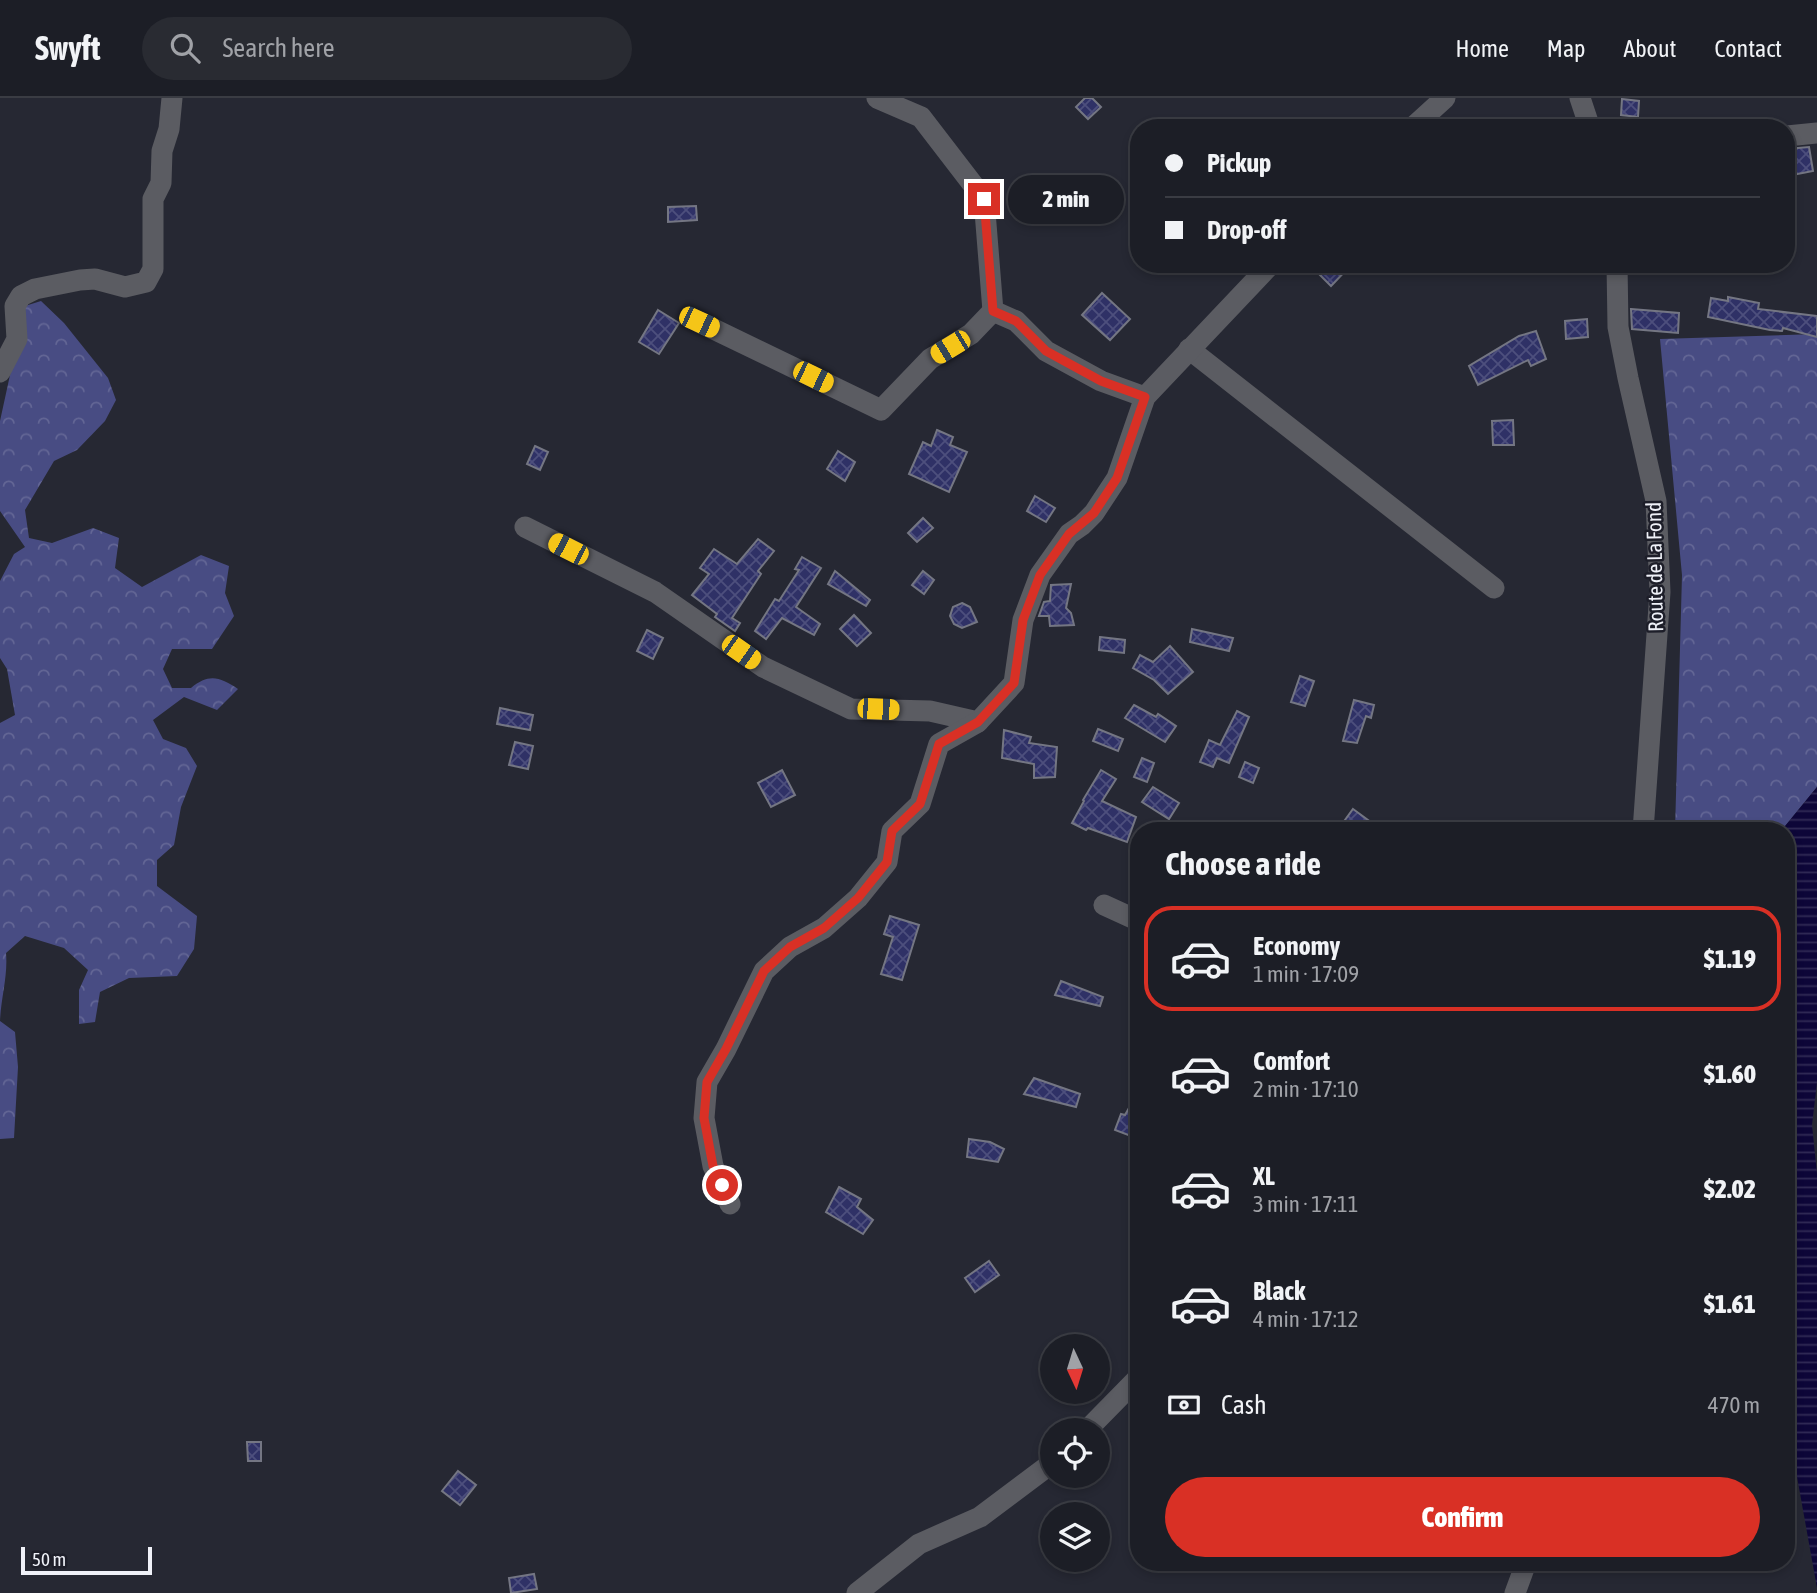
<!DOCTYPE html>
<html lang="en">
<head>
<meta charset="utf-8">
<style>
	body { margin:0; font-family:"Asap Condensed",sans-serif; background:#292b32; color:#f1f3f6; height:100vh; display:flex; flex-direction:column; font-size:26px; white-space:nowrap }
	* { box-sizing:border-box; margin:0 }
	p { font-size:23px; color:#a0a2a7 }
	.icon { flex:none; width:38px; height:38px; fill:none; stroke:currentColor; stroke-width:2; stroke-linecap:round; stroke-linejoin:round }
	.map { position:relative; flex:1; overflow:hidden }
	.sheet { position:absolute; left:1130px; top:724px; width:665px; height:749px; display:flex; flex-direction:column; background:#1c1e26; border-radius:28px; box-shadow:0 4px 10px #0003,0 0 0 2px #3a3c43 }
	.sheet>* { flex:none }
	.guide { position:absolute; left:1130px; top:21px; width:665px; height:154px; border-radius:28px; box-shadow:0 4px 10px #0003,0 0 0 2px #3a3c43; display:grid; align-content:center; height:154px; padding:0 35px; background:#1c1e26 }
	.needle { width:46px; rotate:176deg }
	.controls { position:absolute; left:1040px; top:1236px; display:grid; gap:14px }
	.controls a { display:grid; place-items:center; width:70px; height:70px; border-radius:50%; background:#1c1e26; box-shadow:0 4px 10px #0003,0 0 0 2px #3a3c43; font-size:35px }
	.scale { position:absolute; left:21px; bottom:18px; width:131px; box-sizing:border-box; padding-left:7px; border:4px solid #eff1f8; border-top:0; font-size:19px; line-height:24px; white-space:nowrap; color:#eff1f8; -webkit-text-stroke:5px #1d1e29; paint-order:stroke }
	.end { position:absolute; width:32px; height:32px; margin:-16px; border:9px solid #d93025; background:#fff; box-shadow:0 0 0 4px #fff }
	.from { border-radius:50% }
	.bubble { position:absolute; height:49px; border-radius:24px; background:#1c1e26; box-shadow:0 4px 10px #0003,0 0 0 2px #3a3c43; font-size:23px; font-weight:800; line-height:49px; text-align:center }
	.car { position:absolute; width:21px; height:42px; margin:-21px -10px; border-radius:9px; box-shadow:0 0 5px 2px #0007; background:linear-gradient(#f5c518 24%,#345 0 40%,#f5c518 0 76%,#345 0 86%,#f5c518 0) }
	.guide b { display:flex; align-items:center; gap:24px; height:66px; font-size:26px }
	.guide b+b { border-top:2px solid #3a3c43 }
	.guide i { width:18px; height:18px; background:#f1f3f6 }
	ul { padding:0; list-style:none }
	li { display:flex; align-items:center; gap:21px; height:105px; margin:0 14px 10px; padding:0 21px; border:4px solid transparent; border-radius:28px }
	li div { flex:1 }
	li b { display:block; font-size:26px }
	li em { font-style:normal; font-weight:800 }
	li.current { border-color:#d93025 }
	li>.icon { width:63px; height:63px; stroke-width:1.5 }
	h2 { padding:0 35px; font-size:32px; line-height:84px }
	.pay { display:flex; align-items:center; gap:18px; height:77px; padding:0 35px; font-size:26px }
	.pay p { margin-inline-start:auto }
	.cta { display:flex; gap:14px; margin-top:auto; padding:14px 35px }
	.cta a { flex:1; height:80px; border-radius:42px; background:#d93025; color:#fff; font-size:28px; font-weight:800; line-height:80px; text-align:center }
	header { display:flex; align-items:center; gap:42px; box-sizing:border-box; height:98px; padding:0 35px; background:#1c1e26; border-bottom:2px solid #3a3c43 }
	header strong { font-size:33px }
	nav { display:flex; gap:38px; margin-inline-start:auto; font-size:24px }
	.search { width:490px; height:63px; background:#292b32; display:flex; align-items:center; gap:18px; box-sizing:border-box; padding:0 24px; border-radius:38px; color:#a0a2a7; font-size:26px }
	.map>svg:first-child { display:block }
</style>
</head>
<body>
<header>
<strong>Swyft</strong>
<div class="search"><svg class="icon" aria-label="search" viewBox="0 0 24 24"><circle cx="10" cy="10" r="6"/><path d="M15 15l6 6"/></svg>Search here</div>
<nav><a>Home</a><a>Map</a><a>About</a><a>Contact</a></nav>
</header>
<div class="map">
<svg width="1817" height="1495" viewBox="0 0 1817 1495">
	<defs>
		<pattern id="forest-crowns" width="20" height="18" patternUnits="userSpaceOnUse" patternTransform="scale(1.75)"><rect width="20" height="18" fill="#484c83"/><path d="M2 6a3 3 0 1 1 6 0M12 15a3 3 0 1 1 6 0" fill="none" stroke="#636695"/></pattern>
		<pattern id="water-rules" width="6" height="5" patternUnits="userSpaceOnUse" patternTransform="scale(1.75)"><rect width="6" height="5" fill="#0d0638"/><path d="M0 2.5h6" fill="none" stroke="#312b56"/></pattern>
		<pattern id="building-cross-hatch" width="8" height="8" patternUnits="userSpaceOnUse" patternTransform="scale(1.75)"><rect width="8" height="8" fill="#2f3166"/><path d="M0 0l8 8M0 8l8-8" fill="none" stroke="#4d4f7d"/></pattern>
	</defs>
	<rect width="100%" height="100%" fill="#262833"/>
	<!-- forest -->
	<g fill="url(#forest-crowns)">
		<path d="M41,203L64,225L108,280L116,302L105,323L77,352L54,363L25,412L29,440L52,445L93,430L119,440L115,470L142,489L201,457L229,468L225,495L234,518L212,551H172L163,571L172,590H191C209,575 220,579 238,591L217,612L184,599L153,622L163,641L186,650L197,668L181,709L174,747L157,762V788L197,818L194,851L177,878L129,880L100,894L95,924L79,926V892L88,872L64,850L25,838L6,855C8,878 1,899 0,923L15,934L18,969L14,1040L0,1041V625L15,617L7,571L0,560V483L14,456L25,449L0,413V323L25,208Z"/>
		<polygon points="1817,236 1817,689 1781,733 1675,733 1682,477 1660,241"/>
	</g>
	<!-- water -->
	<polygon fill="url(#water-rules)" points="1817,689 1817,984 1812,1027 1817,1076 1817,1490 1787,1323 1787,733 1781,733"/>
	<!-- building -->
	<g fill="url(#building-cross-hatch)" stroke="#747683" stroke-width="2">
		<polygon points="1085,0 1092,0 1101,9 1088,21 1076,9"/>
		<polygon points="1622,1 1639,3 1638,19 1621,17"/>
		<polygon points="1809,49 1813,73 1787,78 1787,51"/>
		<polygon points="696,108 697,122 668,124 668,109"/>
		<polygon points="1309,166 1352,166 1331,188"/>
		<polygon points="1102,195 1130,221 1110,242 1082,217"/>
		<polygon points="1728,199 1759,205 1758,211 1817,218 1817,239 1783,230 1782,233 1770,232 1708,219 1711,200 1728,203"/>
		<polygon points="1631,211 1679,215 1678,235 1632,231"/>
		<polygon points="658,212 679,225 659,256 639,244"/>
		<polygon points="1587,221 1588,239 1566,241 1565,223"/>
		<polygon points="1536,233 1546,261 1531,268 1528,262 1478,287 1469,268 1519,238"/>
		<polygon points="1513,322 1514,347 1493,347 1492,323"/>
		<polygon points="937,332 953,339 950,347 967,354 949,394 909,376 923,344 931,348"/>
		<polygon points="535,348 548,354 540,372 527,366"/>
		<polygon points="838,353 855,364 845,383 827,371"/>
		<polygon points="1035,398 1055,410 1046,424 1027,413"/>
		<polygon points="923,420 933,430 917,444 908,435"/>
		<polygon points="758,441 774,453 758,473 761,476 732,520 740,525 735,533 715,519 717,516 692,497 709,476 700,470 714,451 737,466"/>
		<polygon points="802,459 821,470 796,509 820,526 814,537 782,520 766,541 755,533 775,501 779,503 799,472 795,471"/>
		<polygon points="835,473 870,502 866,508 828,486"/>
		<polygon points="923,473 934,482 924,496 912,487"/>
		<polygon points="1071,486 1066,510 1071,515 1074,527 1050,528 1049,518 1039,518 1044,504 1050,503 1051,487"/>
		<polygon points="962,505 970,509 977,524 962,530 954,526 950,518 953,509"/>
		<polygon points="854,517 871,535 857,548 840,531"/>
		<polygon points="1192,531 1233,540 1229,553 1190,544"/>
		<polygon points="647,532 663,540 653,561 637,553"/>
		<polygon points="1100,539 1125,542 1124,555 1099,552"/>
		<polygon points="1170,548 1193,574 1168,596 1154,582 1133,570 1140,557 1153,564"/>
		<polygon points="1300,578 1314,583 1305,608 1291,604"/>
		<polygon points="1354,602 1374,607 1371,620 1366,618 1357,645 1343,643"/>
		<polygon points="1134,607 1156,619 1158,616 1176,628 1165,644 1125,620"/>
		<polygon points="500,610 533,617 530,632 497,626"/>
		<polygon points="1237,613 1249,619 1229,665 1217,660 1213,669 1200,664 1209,642 1220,647"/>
		<polygon points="1098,631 1123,641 1118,653 1093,643"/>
		<polygon points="1004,632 1031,639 1029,645 1057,649 1055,679 1034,680 1034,666 1002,660"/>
		<polygon points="515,644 533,648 528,671 509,667"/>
		<polygon points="1142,660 1154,665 1147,684 1134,679"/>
		<polygon points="1245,664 1259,670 1253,685 1239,679"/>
		<polygon points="782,672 795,697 771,709 758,685"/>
		<polygon points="1101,672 1116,681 1102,703 1136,719 1127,744 1088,730 1086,732 1072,725 1084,703 1083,702"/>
		<polygon points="1153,689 1179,705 1169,721 1142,704"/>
		<polygon points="1353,711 1383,733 1337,733"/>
		<polygon points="890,818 919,827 902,882 881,876 893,839 884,836"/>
		<polygon points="1061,883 1103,899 1100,908 1055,897"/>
		<polygon points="1034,980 1080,996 1076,1009 1024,996"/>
		<polygon points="1139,992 1139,1041 1115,1032 1121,1016 1125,1017"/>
		<polygon points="969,1041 990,1044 1004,1051 998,1064 967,1059"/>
		<polygon points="839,1089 861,1101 857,1109 873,1122 863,1136 826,1114"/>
		<polygon points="989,1163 999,1177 975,1194 965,1180"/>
		<polygon points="247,1344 261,1344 261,1363 248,1363"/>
		<polygon points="458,1373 476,1387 460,1407 442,1393"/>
		<polygon points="534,1476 537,1491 511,1495 509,1480"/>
	</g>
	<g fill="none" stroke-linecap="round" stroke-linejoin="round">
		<!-- minor -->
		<g stroke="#5b5c62" stroke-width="21">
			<polyline points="877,0 921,19 984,101 993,213 1016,223 1046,253 1101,283 1145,299"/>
			<polyline points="1580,0 1590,30"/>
			<polyline points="1412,30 1445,0"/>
			<polyline points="1787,38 1817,35"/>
			<polyline points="1617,166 1618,229 1628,280 1656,403 1660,494 1643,733"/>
			<polyline points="699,224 881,312 930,261 971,236 993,213"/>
			<polyline points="1189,251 1494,490"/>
			<polyline points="0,274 17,241 15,208 21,198 35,191 80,182 95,181 125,189 146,184 153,171 153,101 161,85 162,53 169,31 172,0"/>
			<polyline points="525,429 655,494 763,569 851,611 930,613 978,624 1014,585 1023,522 1040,477 1069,436 1082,427 1094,415 1117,380 1145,299 1271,166"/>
			<polyline points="1104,807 1139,823"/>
			<polyline points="730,1106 713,1068 704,1020 707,984 726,951 764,873 790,849 824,830 858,800 887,764 892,733 920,706 939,646 978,624"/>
			<polyline points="1087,1332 1139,1279"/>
			<polyline points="857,1495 919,1446 980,1419 1052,1365"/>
			<polyline points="1515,1495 1526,1465"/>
		</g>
	</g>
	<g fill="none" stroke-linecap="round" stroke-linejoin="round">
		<!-- route -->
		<polyline stroke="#d93025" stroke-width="9" points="722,1087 713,1068 704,1020 707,984 726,951 764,873 790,849 824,830 858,800 887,764 892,733 920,706 939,646 978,624 1014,585 1023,522 1040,477 1069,436 1094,415 1117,380 1145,299 1101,283 1046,253 1016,223 993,213 984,101"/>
	</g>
	<g text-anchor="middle" stroke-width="5" stroke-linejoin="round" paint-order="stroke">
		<!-- street labels -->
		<g font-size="21" fill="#eff1f8" stroke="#1d1e29">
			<text transform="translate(1655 469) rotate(-91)" y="7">Route de La Fond</text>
		</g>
	</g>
</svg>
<div class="controls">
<a><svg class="needle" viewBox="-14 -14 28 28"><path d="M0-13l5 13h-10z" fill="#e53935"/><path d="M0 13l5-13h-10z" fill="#a0a2a7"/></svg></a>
<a><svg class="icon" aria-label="locate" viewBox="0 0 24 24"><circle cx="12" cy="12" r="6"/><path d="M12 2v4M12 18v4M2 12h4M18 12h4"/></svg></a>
<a><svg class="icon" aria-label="layers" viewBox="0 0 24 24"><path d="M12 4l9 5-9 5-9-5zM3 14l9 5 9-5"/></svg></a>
</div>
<div class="scale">50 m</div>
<i class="end from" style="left:722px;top:1087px"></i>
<i class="end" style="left:984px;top:101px"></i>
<div class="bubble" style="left:1008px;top:77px;width:116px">2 min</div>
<i class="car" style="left:699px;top:224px;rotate:115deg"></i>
<i class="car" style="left:950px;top:249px;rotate:239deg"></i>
<i class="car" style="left:813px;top:279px;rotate:116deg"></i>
<i class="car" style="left:568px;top:451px;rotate:297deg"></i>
<i class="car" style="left:741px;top:554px;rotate:125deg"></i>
<i class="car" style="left:878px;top:611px;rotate:92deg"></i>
<div class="guide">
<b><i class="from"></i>Pickup</b>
<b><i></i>Drop-off</b>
</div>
<section class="sheet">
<h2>Choose a ride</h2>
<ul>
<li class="current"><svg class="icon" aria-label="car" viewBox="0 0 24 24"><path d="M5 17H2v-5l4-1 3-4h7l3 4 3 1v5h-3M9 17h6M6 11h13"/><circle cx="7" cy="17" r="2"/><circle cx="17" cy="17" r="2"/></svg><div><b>Economy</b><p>1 min · 17:09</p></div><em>$1.19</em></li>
<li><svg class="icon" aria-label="car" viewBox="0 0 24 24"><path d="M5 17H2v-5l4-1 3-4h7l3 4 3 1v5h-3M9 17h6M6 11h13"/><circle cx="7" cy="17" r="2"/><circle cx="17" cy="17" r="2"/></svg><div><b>Comfort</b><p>2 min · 17:10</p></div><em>$1.60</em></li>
<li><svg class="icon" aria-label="car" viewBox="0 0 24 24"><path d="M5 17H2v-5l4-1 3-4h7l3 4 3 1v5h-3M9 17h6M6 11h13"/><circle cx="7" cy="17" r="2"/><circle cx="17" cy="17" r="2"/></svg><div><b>XL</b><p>3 min · 17:11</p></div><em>$2.02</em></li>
<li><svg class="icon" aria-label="car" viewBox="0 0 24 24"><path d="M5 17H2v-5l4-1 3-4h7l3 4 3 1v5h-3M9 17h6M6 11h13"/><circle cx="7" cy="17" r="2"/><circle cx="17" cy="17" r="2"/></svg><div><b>Black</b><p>4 min · 17:12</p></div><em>$1.61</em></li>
</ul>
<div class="pay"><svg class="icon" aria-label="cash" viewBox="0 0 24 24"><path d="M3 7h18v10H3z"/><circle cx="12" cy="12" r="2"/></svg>Cash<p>470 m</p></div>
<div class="cta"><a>Confirm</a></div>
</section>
</div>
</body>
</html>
